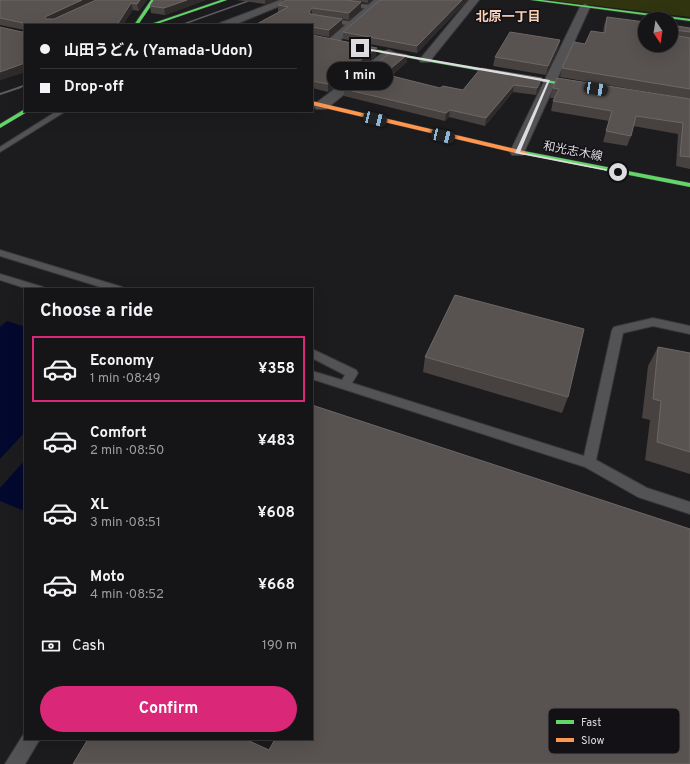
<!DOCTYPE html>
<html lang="en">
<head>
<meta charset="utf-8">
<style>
	body { margin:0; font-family:Overpass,"Noto Sans JP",sans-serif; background:#222123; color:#f1f3f6; height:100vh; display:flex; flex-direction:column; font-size:15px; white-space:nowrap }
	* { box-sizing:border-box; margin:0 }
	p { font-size:13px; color:#9d9ea1 }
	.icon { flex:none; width:22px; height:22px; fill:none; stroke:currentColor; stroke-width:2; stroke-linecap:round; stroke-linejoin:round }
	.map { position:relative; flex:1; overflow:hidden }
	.drawer { position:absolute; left:24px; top:288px; width:289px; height:452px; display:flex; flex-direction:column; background:#151416; border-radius:0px; box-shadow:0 4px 16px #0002,0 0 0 1px #343335 }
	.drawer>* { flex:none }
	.hud { position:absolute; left:24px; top:24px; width:289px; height:88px; border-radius:0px; box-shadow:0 4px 16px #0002,0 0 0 1px #343335; display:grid; align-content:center; height:88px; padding:0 16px; background:#151416 }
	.needle { width:26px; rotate:168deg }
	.tools { position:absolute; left:638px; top:12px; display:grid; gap:8px }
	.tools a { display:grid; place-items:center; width:40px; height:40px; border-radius:50%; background:#151416; box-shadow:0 4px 16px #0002,0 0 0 1px #343335; font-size:20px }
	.end { position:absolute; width:18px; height:18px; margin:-9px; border:5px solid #dedce0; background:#111; box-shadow:0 0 0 2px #111 }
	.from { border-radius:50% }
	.bubble { position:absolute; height:28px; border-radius:14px; background:#151416; box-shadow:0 4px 16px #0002,0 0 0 1px #343335; font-size:13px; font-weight:700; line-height:28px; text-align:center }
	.car { position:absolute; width:12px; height:24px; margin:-12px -6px; border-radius:5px; box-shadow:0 0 3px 1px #0007; background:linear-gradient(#222 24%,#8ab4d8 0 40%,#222 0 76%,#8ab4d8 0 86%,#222 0) }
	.hud b { display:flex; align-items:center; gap:14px; height:38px; font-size:15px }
	.hud b+b { border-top:1px solid #343335 }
	.hud i { width:10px; height:10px; background:#f1f3f6 }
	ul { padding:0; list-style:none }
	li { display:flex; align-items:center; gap:12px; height:66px; margin:0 8px 6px; padding:0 8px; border:2px solid transparent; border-radius:0px }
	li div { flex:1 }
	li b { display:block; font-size:15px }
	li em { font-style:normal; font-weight:700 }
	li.active { border-color:#db2777 }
	li>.icon { width:36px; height:36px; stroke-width:1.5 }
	h2 { padding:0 16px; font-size:18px; line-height:48px }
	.pay { display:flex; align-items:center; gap:10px; height:44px; padding:0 16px; font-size:15px }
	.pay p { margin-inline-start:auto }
	.cta { display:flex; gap:8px; margin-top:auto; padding:8px 16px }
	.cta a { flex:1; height:46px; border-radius:24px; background:#db2777; color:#fff; font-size:16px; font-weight:700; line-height:46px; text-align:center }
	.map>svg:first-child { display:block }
</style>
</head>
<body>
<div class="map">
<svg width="690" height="764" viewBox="0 0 690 764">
	<rect width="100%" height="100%" fill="#1c1b1e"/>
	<!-- green -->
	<polygon fill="#303510" points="549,0 690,0 690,17"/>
	<!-- water -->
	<g fill="#03092e">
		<polygon points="7,321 25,327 25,432 0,459 0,327"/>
		<polygon points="25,460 25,511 0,501 0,488"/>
	</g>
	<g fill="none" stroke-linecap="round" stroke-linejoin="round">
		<defs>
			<g id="lane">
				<polygon points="344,3 372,5 375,7 372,9 346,6"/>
				<polygon points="326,18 353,22 356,24 353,26 324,21"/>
				<polygon points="57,111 66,111 0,152 0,147"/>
				<polygon points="0,250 122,287 123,289 107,289 0,256"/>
				<polygon points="0,274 43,287 44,289 28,289 0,280"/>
				<polygon points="653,318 690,326 690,334 653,326 623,333 596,460 647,488 690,502 690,514 638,497 585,467 312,379 312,371 342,380 345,375 312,358 312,349 356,370 358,373 352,383 584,456 612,330 614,327"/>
				<polygon points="25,732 25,739 40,739 25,764 5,764"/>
			</g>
			<g id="street">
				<polygon points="280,0 294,0 234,25 219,25 220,23"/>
				<polygon points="374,0 385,0 336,44 328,44 326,42 328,40"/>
				<polygon points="469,0 479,0 429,62 421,62 419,60 421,58"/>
				<polygon points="585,4 590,7 524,152 522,155 512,155 510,152 580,7"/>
				<polygon points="389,50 395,53 393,55 326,109 316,109 314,106 316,103 385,51"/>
			</g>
			<g id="fast">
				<polygon points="151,0 155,0 138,25 134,25"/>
				<polygon points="221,0 227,0 154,25 148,25"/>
				<polygon points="531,0 542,0 690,19 690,21"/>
				<polygon points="312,37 425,59 587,87 584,89 425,61 312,39"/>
				<polygon points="25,109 25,111 28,111 27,112 0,128 0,124"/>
				<polygon points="524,151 690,183 690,187 522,154 522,152"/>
			</g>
			<polygon id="slow" points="312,101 524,151 527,153 524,155 312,105"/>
		</defs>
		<!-- lane casing -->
		<use href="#lane" stroke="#39383b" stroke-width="2"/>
		<!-- street casing -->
		<use href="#street" stroke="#39383b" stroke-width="2"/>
		<!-- fast casing -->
		<use href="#fast" stroke="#39383b" stroke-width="1"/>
		<!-- slow casing -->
		<use href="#slow" stroke="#39383b" stroke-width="1"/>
		<!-- lane -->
		<use href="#lane" fill="#535255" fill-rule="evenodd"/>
		<!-- street -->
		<use href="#street" fill="#535255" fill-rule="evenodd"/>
		<!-- fast -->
		<use href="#fast" fill="#63d668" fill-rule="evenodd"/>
		<!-- slow -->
		<use href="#slow" fill="#ff974d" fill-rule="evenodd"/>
		<!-- rail-far1 -->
		<g stroke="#5d5c5f" stroke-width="1.5">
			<polyline points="181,25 251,0"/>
			<polyline points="18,88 25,85"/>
		</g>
		<!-- rail -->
		<polyline stroke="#5d5c5f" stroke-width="2" points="0,94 21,87"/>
	</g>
	<!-- wall -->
	<g fill="#47423f">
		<polygon points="0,0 147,0 139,11 133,10 25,25 25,72 0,80 22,32 24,31 24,30 0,25"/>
		<polygon points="154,0 206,0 165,15 151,13 150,6"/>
		<polygon points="236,0 276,0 265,4"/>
		<polygon points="282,0 372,0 368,3 361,2 361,9 349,20 342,19 342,26 329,37 312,34 312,25 278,12 278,5 282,2"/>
		<polygon points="380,0 468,0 417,53 343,39 343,32"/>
		<polygon points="607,17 690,28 690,99 560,77 562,68 585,44 603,33 604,25"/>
		<polygon points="312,35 376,56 328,92 312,88"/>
		<polygon points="560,40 558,49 546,75 493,66 495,57"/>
		<polygon points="407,55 407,62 391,76 440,88 463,90 481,68 541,85 536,95 513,92 485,126 449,117 445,121 344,96 344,89"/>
		<polygon points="553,88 690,99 690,169 676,166 678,134 633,126 631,136 627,146 603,142 609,121 551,111 553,101 555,98 550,98"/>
		<polygon points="658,347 690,353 690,474 645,460 650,420 642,418 648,366"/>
		<polygon points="425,357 568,397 562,413 423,372"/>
	</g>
	<!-- shaded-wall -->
	<g fill="#2f2b2b">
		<polygon points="82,0 98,0 47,24 45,19 45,17"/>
		<polygon points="140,0 147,0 139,11 137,4"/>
		<polygon points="187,0 206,0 165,15 164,8"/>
		<polygon points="265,0 276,0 265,4"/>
		<polygon points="368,0 372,0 368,3"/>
		<polygon points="462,0 468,0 417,53 417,46"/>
		<polygon points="361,2 361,9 349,20 349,13"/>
		<polygon points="131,3 133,10 123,25 117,25"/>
		<polygon points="312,8 312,15 309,12"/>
		<polygon points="342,19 342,26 329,37 329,30"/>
		<polygon points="560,40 558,49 546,75 548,66"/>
		<polygon points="377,48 376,56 328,92 328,84"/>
		<polygon points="407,55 407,62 384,81 384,74"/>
		<polygon points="25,63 25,72 0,80 0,72"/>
		<polygon points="542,78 541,85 536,95 537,88"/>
		<polygon points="514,85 513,92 485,126 486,118"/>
		<polygon points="450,110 449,117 445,121 446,113"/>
	</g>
	<!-- building -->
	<g fill="#585250" stroke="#6d6867">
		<polygon points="0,0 82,0 45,17 45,19 54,19 96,0 140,0 137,4 131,3 117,25 25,25 25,63 0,72 0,27 22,32 24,31 23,23 0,18"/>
		<polygon points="154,0 187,0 164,8 150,6"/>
		<polygon points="285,0 346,0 361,2 349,13 312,8 309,12 310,14 342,19 329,30 312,27 312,25 255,25 288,7 278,5 286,0"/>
		<polygon points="380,0 462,0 417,46 343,32"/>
		<polygon points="607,17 645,22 645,45 671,45 671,25 690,28 690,32 674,30 673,35 690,38 690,89 562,68 574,42 585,44 591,31 605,33"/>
		<polygon points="510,32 560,40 548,66 495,57"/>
		<polygon points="312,35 377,48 328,84 312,81"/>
		<polygon points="391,52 407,55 384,74 440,88 443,86 463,90 481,68 542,78 537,88 514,85 486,118 450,110 446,113 344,89"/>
		<polygon points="557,78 690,99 690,157 680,156 683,123 636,116 631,136 606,131 612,111 553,101 559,89 553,88"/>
		<polygon points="455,295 584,329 568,397 425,357"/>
		<polygon points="658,347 690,353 690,452 657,442 661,401 653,399"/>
		<polygon points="312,405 690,529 690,764 73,764 88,739 245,739 269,750 275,739 312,739"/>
	</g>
	<!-- route -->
	<polygon fill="#dedce0" points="359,47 550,80 520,152 620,172 618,173 515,153 547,82 360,49"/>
	<g text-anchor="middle" stroke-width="3" stroke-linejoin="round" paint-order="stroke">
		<!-- far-street labels -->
		<g font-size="12" fill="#dedce0" stroke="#131116">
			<text transform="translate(573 151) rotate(11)" y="4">和光志木線</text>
		</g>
		<!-- far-neighbourhood labels -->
		<g font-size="13" font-weight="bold" fill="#fad1b5" stroke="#131116">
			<text x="508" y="21">北原一丁目</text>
		</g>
	</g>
	<!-- legend -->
	<rect x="548" y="708" width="132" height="46" rx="6" fill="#131116" stroke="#504e53" stroke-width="1"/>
	<rect x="556" y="720" width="18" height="4" fill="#63d668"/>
	<rect x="556" y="738" width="18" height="4" fill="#ff974d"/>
	<g font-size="11" fill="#dedce0">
		<text x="581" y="726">Fast</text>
		<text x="581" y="744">Slow</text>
	</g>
</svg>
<div class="tools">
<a><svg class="needle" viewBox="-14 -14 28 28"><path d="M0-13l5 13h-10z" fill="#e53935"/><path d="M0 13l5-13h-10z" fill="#9d9ea1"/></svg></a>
</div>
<i class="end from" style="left:618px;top:172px"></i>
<i class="end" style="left:360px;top:48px"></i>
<div class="bubble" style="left:327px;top:62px;width:66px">1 min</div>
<i class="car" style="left:596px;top:89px;rotate:99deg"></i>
<i class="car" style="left:375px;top:119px;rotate:104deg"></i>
<i class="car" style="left:443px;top:136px;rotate:103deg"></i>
<div class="hud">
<b><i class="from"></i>山田うどん (Yamada-Udon)</b>
<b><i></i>Drop-off</b>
</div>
<section class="drawer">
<h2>Choose a ride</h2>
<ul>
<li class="active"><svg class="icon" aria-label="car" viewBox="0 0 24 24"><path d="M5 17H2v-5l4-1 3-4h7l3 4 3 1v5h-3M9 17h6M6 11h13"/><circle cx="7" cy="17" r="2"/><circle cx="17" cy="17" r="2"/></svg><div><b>Economy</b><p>1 min · 08:49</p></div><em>¥358</em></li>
<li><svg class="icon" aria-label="car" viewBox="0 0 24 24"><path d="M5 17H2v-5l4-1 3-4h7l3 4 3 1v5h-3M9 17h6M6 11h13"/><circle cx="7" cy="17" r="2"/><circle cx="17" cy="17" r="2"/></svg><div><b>Comfort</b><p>2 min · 08:50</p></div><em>¥483</em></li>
<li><svg class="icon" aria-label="car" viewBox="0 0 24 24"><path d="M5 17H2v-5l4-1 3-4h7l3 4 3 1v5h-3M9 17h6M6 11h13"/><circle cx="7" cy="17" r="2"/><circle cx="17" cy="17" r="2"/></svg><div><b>XL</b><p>3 min · 08:51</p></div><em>¥608</em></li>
<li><svg class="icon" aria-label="car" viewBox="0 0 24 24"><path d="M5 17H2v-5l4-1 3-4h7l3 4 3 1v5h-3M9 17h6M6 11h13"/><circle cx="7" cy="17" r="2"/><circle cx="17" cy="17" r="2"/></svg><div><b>Moto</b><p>4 min · 08:52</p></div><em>¥668</em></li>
</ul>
<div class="pay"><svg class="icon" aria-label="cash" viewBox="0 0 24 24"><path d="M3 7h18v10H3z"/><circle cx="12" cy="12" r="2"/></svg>Cash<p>190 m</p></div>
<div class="cta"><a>Confirm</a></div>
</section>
</div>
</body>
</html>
